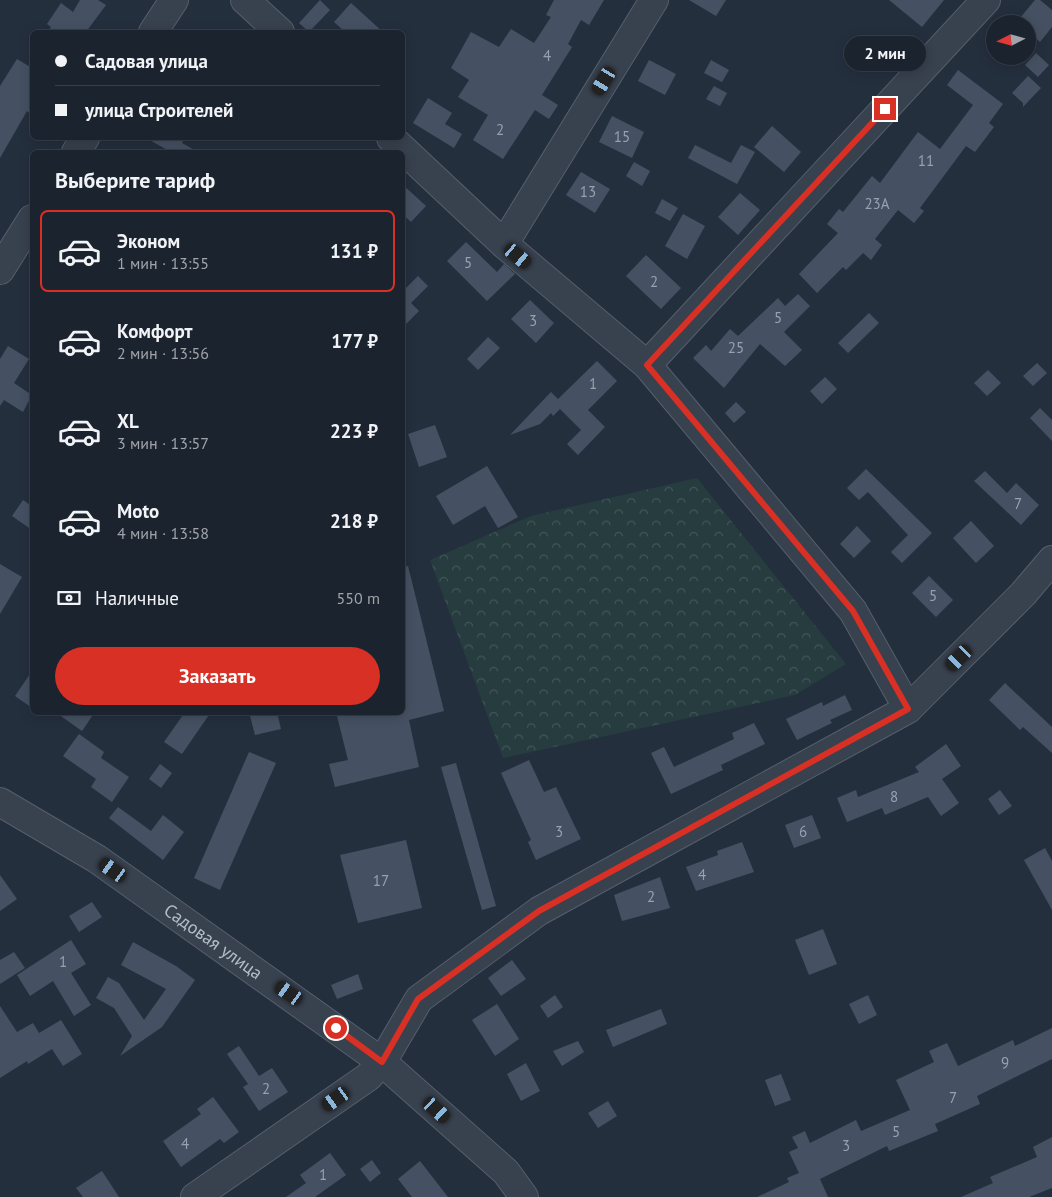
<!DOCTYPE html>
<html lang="ru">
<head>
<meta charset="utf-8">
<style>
	body { margin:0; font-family:"PT Sans",sans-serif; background:#242b36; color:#f1f3f6; height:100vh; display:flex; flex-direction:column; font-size:19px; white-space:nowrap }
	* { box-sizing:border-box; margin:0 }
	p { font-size:16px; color:#a0a4aa }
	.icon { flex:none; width:28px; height:28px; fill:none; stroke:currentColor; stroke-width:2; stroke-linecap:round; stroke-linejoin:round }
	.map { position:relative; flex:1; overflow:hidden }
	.drawer { position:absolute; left:30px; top:150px; width:375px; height:565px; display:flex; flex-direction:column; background:#1b232e; border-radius:8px; box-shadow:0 2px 12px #0003,0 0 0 1px #39404a }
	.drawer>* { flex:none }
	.banner { position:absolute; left:30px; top:30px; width:375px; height:110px; border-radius:8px; box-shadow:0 2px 12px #0003,0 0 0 1px #39404a; display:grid; align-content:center; height:110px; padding:0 25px; background:#1b232e }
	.needle { width:32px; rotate:264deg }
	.controls { position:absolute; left:986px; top:15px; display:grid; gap:10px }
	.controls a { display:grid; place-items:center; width:50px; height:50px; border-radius:50%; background:#1b232e; box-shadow:0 2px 12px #0003,0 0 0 1px #39404a; font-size:25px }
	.end { position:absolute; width:22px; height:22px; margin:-11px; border:6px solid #d93025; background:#fff; box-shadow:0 0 0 2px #fff }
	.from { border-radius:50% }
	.bubble { position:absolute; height:35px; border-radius:18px; background:#1b232e; box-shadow:0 2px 12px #0003,0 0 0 1px #39404a; font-size:16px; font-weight:800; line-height:35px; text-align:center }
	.car { position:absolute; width:15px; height:30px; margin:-15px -8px; border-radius:6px; box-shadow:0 0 4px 1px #0007; background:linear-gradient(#222 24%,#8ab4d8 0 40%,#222 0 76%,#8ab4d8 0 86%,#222 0) }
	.banner b { display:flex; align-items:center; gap:18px; height:48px; font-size:19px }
	.banner b+b { border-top:1px solid #39404a }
	.banner i { width:12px; height:12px; background:#f1f3f6 }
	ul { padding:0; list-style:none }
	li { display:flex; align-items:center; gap:15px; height:82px; margin:0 10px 8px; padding:0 15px; border:2px solid transparent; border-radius:8px }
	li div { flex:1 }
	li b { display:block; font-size:19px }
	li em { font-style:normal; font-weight:800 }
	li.selected { border-color:#d93025 }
	li>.icon { width:45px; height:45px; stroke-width:1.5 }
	h2 { padding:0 25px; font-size:22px; line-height:60px }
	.pay { display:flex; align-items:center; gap:12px; height:55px; padding:0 25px; font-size:19px }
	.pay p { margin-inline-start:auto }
	.cta { display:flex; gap:10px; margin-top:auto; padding:10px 25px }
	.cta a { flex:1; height:58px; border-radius:30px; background:#d93025; color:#fff; font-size:20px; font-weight:800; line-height:58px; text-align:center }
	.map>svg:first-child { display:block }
</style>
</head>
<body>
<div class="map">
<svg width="1052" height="1197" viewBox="0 0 1052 1197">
	<defs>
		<pattern id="forest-crowns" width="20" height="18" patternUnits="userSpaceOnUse" patternTransform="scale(1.25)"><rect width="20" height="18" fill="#263c3f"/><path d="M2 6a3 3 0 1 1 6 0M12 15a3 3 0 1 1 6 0" fill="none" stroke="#435659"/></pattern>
	</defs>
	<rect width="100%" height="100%" fill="#242f3e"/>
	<!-- forest -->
	<polygon fill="url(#forest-crowns)" points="697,478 846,664 795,695 503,758 430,560 531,516"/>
	<!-- building -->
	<g fill="#455162">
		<polygon points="80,0 98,0 106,5 86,32 48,32 51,27 47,24 61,3 73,12"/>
		<polygon points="320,0 330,10 309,32 299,23"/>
		<polygon points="554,0 604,0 589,25 581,20 568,44 572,47 542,95 558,105 549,119 535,110 503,159 473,140 488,115 458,97 469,80 451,68 471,32 499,47 511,29 534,43 551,17 546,15"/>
		<polygon points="689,0 726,0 716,16"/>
		<polygon points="889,0 944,0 922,27"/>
		<polygon points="1035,0 1040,0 1052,10 1052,27 1040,42 1028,31 1028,24 1015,24"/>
		<polygon points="351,3 383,32 345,32 334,22"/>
		<polygon points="1036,53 1049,65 1038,77 1025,65"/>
		<polygon points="17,59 32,68 32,115 27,111 0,158 0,86"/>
		<polygon points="649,60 676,74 665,95 638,81"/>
		<polygon points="711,60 729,70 722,82 704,73"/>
		<polygon points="958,70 1003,104 989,123 994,127 975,152 966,146 920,208 924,211 914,223 898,210 875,239 882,245 871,260 863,253 846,270 843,267 817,293 799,274 838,233 827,224 839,209 843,212 872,176 880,183 918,132 940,149 973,105 947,85"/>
		<polygon points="1028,76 1041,88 1023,107 1023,103 1012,93"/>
		<polygon points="714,86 727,93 720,106 706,99"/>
		<polygon points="428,98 452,113 445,124 462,134 454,148 413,123"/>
		<polygon points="612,116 644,132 632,158 599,142"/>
		<polygon points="772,126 801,152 784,172 754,147"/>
		<polygon points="146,138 185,138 182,143 198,152 171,152"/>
		<polygon points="695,145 731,163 741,145 755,152 737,184 688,158"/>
		<polygon points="634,162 650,171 642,186 626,176"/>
		<polygon points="581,172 610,189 595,213 566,195"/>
		<polygon points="402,184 426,206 411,222 402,214"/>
		<polygon points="740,193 760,210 738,235 718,217"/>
		<polygon points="662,199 678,208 670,221 655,213"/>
		<polygon points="683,214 705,226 687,259 665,246"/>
		<polygon points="466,242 497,272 504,264 515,274 487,301 447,261"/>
		<polygon points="646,255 681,288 661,309 626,276"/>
		<polygon points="418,276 428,286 411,303 419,311 402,328 402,292"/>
		<polygon points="798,294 810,306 784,332 802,350 785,366 760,344 724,388 693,358 706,345 711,351 730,329 738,336 778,298 785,306"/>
		<polygon points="530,300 554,323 536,343 511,319"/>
		<polygon points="869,313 879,323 848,353 838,343"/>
		<polygon points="488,337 500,348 478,370 467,359"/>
		<polygon points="8,346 29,359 14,383 32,395 23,412 4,400 0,406 0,359"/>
		<polygon points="597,361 617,381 588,410 605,427 578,455 567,444 581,430 560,409 553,416 551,413 540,424 510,435 551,392 558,399"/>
		<polygon points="1037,363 1047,373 1033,386 1023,376"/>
		<polygon points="988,370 1001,383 987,396 974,383"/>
		<polygon points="825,377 837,389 822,404 810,391"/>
		<polygon points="736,402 746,412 734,423 725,413"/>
		<polygon points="1040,408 1052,420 1052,441 1030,418"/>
		<polygon points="435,425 447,457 419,467 408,434"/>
		<polygon points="487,466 518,517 498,528 485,506 453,525 436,496"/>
		<polygon points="866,469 932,533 902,563 891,552 908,535 868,492 859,500 847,488"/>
		<polygon points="985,471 1007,493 1016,483 1039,505 1021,525 974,481"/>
		<polygon points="23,500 32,506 32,530 12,516"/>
		<polygon points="971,521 994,546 976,563 953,538"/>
		<polygon points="857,526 871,541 854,558 840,544"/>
		<polygon points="0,564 22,577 0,614"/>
		<polygon points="408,566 444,711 409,720 419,767 335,787 329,764 348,760 336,712 402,712 402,567"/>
		<polygon points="929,576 953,600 936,617 912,593"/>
		<polygon points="32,671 32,708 15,696"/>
		<polygon points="1005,683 1052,727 1052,753 1023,727 1020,730 989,700"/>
		<polygon points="845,695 852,710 830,720 832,723 797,740 786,719 822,702 823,706"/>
		<polygon points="55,712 95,712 82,731"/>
		<polygon points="185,712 211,712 182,754 164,742"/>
		<polygon points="249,712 277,712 281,729 255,735"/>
		<polygon points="754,723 765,744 721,765 723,770 671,794 651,753 664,747 674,767 734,739 732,733"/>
		<polygon points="79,734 104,752 101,758 129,777 112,802 91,787 96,779 63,756"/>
		<polygon points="946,744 961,766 942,779 959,803 941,816 928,797 885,815 882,808 847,822 837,798 856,790 858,797 919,772 915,767"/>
		<polygon points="249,752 276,763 220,890 194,878"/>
		<polygon points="529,760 544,792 556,787 581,839 536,860 528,842 531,840 501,773"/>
		<polygon points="456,763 496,906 482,910 441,767"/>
		<polygon points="160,764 172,773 161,788 149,779"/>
		<polygon points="1000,790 1012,806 999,815 988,799"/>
		<polygon points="118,807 151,831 163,815 184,832 163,860 109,818"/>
		<polygon points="812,815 821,838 794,848 785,825"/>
		<polygon points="406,840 422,908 358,923 340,855"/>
		<polygon points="742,842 754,872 696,891 686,867 718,855 717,851"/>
		<polygon points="1045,848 1052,861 1052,910 1024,860"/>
		<polygon points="0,875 17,899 0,911"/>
		<polygon points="660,877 670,908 622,921 614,895"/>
		<polygon points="92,902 102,917 79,932 69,916"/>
		<polygon points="823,929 837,964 809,975 795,940"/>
		<polygon points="71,940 86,964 71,973 91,1005 74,1016 53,981 30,996 17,975"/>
		<polygon points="133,942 176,966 195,980 162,1027 120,1056 132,1036 114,1008 96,998 108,977 119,983 144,1020 166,989 121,965"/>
		<polygon points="14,952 25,968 0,984 0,960"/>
		<polygon points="512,960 526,979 501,996 488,978"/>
		<polygon points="358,974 363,989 337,999 331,985"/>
		<polygon points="555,995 563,1007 548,1018 540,1006"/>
		<polygon points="868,995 877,1015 859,1024 849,1004"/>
		<polygon points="497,1004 519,1039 495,1056 472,1020"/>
		<polygon points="0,1006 17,1032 33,1023 39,1033 61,1020 82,1054 63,1066 52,1049 28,1064 27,1061 0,1078"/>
		<polygon points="661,1009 667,1024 613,1047 606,1030"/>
		<polygon points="1052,1028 1052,1059 977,1096 980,1104 935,1124 938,1131 889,1151 887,1146 820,1179 828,1197 757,1197 789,1182 787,1178 799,1173 789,1152 798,1148 792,1137 805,1131 810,1143 856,1120 861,1131 910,1110 896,1080 934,1062 929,1051 947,1043 958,1066 1013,1040 1015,1046"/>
		<polygon points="578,1041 584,1052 562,1066 553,1051"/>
		<polygon points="239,1046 259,1076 272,1068 288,1092 259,1111 243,1087 248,1084 227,1054"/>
		<polygon points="526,1063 540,1091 521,1101 507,1074"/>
		<polygon points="781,1074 791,1100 775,1106 765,1080"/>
		<polygon points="213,1097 239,1132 224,1143 220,1139 181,1167 163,1141 201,1114 197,1109"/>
		<polygon points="608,1101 617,1116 598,1128 588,1113"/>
		<polygon points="1052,1137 1052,1188 1029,1197 961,1197 993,1183 990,1177 1037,1157 1033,1147"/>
		<polygon points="330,1153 346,1175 315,1197 286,1197 306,1183 300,1175"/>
		<polygon points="372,1160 381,1173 370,1182 360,1169"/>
		<polygon points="420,1161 448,1197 412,1197 398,1179"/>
		<polygon points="102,1171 119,1197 83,1197 76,1188"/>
	</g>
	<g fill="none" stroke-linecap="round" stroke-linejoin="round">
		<defs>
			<g id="minor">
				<polyline points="245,0 280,32"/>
				<polyline points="153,32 174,0"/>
				<polyline points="391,138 504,244 647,365 853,611 908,709"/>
				<polyline points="76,152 85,138"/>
				<polyline points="504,244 654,0"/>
				<polyline points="0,270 32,219"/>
				<polyline points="647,365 986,0"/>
				<path id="s1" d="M0,802L97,859L382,1062L506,1172L524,1197"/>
				<polyline points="195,1197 368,1077 382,1062 419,999 539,911 908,709 1023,594 1052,560"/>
			</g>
		</defs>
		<!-- minor casing -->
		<use href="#minor" stroke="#565f6c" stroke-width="30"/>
		<!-- minor -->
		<use href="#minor" stroke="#38414e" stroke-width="28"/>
	</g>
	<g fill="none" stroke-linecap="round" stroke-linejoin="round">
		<!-- route -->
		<polyline stroke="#d93025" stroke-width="6" points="336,1028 382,1062 418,999 539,911 908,709 853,611 647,365 885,109"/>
	</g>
	<g text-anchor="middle" stroke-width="4" stroke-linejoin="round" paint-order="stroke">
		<!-- number labels -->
		<g font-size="15" fill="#98a1af">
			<text x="547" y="61">4</text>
			<text x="500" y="135">2</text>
			<text x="622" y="142">15</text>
			<text x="926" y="166">11</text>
			<text x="588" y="197">13</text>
			<text x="877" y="209">23А</text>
			<text x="468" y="268">5</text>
			<text x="654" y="287">2</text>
			<text x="778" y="323">5</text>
			<text x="533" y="326">3</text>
			<text x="736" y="353">25</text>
			<text x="593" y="389">1</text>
			<text x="1018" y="509">7</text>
			<text x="933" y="601">5</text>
			<text x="894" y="802">8</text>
			<text x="559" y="837">3</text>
			<text x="803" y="837">6</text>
			<text x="702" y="880">4</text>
			<text x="381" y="886">17</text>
			<text x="651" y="902">2</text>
			<text x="63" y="967">1</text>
			<text x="1005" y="1068">9</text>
			<text x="266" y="1094">2</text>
			<text x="953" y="1103">7</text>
			<text x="896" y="1137">5</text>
			<text x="185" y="1149">4</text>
			<text x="846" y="1151">3</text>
			<text x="323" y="1180">1</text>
		</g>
		<!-- street labels -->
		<g font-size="18" fill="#b4bcc9" stroke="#1d2633">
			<text dy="6" stroke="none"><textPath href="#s1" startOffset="255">Садовая улица</textPath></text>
		</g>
	</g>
</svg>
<div class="controls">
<a><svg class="needle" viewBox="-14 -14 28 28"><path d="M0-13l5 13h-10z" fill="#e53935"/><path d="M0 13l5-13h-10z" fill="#a0a4aa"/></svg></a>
</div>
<i class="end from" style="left:336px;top:1028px"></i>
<i class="end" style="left:885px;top:109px"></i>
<div class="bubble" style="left:844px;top:36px;width:82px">2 мин</div>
<i class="car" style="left:604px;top:81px;rotate:211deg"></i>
<i class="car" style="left:518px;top:256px;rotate:130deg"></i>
<i class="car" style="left:959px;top:658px;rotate:225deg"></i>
<i class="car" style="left:113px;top:870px;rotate:305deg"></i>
<i class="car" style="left:289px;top:993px;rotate:305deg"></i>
<i class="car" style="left:336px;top:1099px;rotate:235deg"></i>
<i class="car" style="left:437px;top:1110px;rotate:132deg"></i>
<div class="banner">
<b><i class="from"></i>Садовая улица</b>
<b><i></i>улица Строителей</b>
</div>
<section class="drawer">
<h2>Выберите тариф</h2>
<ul>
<li class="selected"><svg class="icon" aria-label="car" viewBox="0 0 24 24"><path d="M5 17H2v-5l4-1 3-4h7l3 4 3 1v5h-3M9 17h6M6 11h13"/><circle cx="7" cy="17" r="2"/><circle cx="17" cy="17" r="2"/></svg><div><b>Эконом</b><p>1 мин · 13:55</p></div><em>131 ₽</em></li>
<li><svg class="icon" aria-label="car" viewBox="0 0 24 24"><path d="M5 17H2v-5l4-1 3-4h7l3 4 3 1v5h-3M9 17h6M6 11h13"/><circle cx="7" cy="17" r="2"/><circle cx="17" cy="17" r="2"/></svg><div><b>Комфорт</b><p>2 мин · 13:56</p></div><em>177 ₽</em></li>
<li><svg class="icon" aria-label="car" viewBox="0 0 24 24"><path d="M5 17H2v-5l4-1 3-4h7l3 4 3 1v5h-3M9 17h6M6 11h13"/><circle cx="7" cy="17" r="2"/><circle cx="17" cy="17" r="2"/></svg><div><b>XL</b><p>3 мин · 13:57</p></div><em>223 ₽</em></li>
<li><svg class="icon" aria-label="car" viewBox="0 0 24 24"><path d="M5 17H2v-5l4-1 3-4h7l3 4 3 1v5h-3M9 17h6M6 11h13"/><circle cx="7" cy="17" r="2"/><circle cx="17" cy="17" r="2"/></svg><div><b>Moto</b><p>4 мин · 13:58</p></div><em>218 ₽</em></li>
</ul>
<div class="pay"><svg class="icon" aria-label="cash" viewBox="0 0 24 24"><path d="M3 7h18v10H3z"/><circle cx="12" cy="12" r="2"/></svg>Наличные<p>550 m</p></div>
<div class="cta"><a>Заказать</a></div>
</section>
</div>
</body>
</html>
